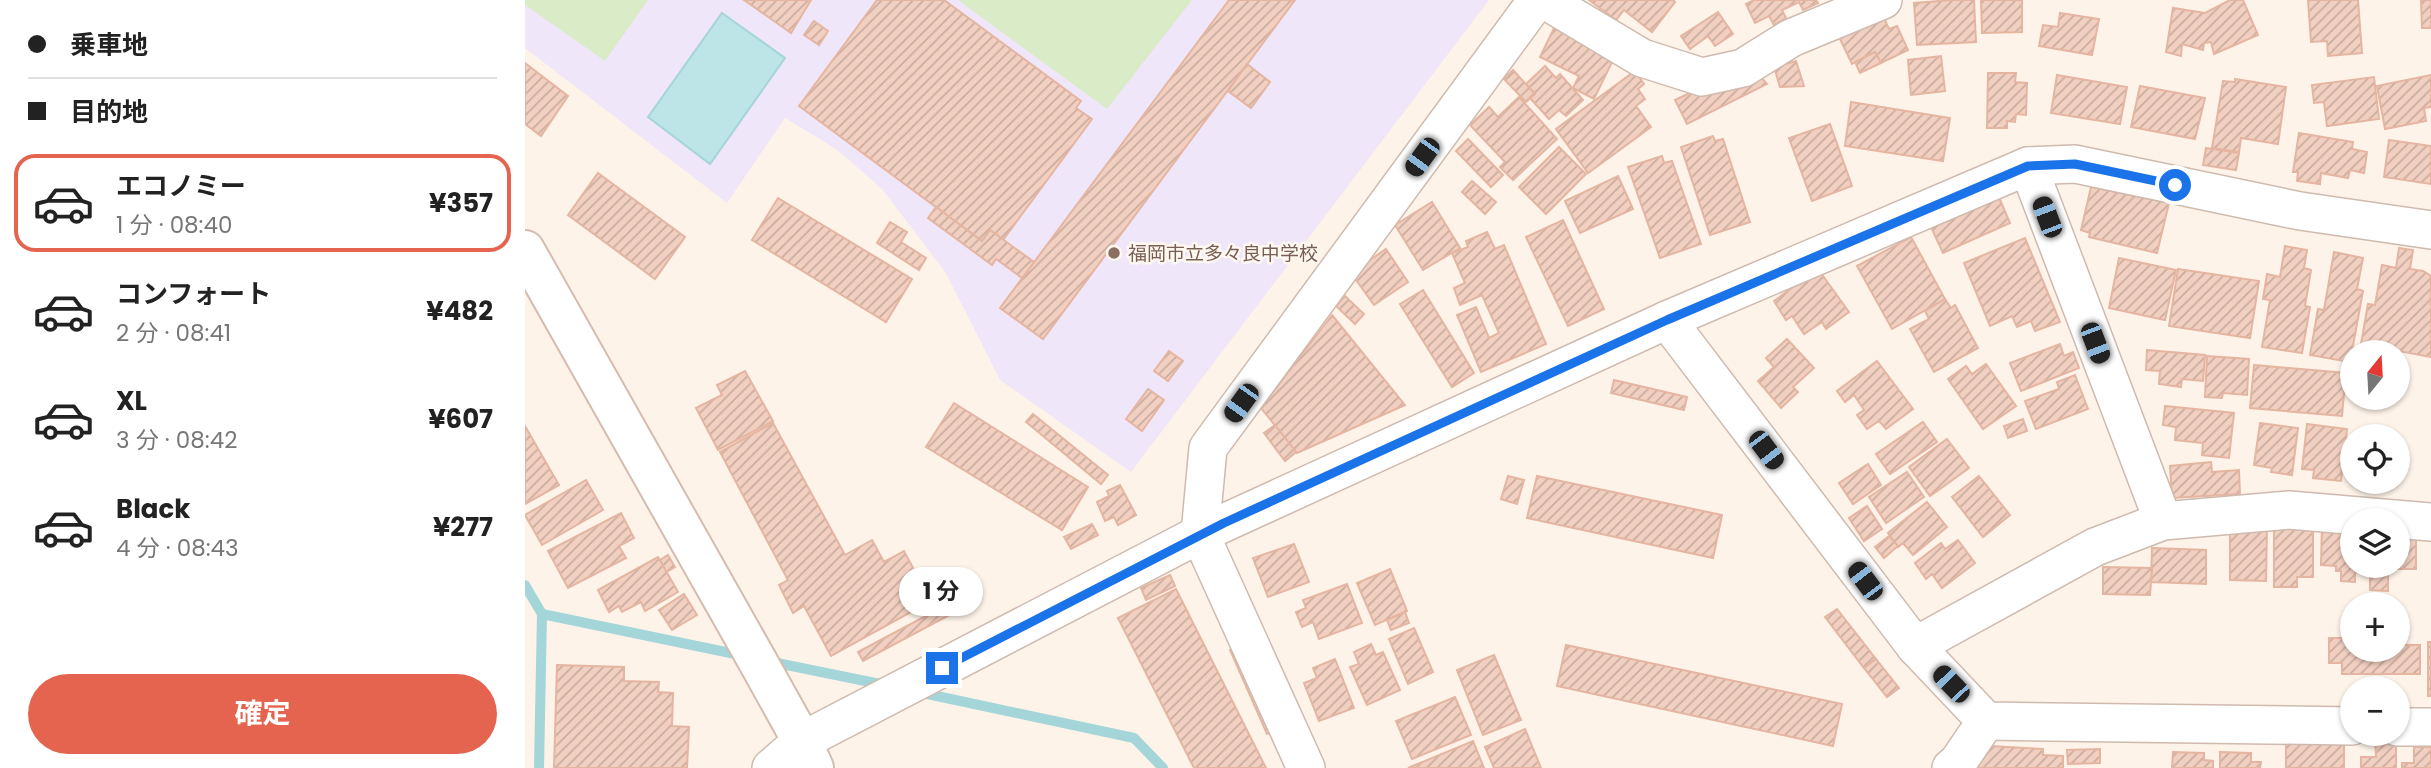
<!DOCTYPE html>
<html lang="ja">
<head>
<meta charset="utf-8">
<style>
	body { margin:0; font-family:Poppins,"Noto Sans JP",sans-serif; background:#f6f6f6; color:#222; height:100vh; display:flex; flex-direction:column; font-size:26px; white-space:nowrap }
	* { box-sizing:border-box; margin:0 }
	p { font-size:23px; color:#767676 }
	.icon { flex:none; width:38px; height:38px; fill:none; stroke:currentColor; stroke-width:2; stroke-linecap:round; stroke-linejoin:round }
	.map { position:relative; flex:1; overflow:hidden }
	.sheet { display:flex; flex-direction:column; background:#fff; width:525px }
	.sheet>* { flex:none }
	.guide { display:grid; align-content:center; height:154px; padding:0 28px; background:#fff }
	.needle { width:46px; rotate:18deg }
	.buttons { position:absolute; left:1815px; top:340px; display:grid; gap:14px }
	.buttons a { display:grid; place-items:center; width:70px; height:70px; border-radius:50%; background:#fff; box-shadow:0 2px 5px #0004; font-size:35px }
	.end { position:absolute; width:32px; height:32px; margin:-16px; border:9px solid #1a73e8; background:#fff; box-shadow:0 0 0 4px #fff }
	.from { border-radius:50% }
	.bubble { position:absolute; height:49px; border-radius:24px; background:#fff; box-shadow:0 2px 5px #0004; font-size:23px; font-weight:700; line-height:49px; text-align:center }
	.car { position:absolute; width:21px; height:42px; margin:-21px -10px; border-radius:9px; box-shadow:0 0 5px 2px #0007; background:linear-gradient(#222 24%,#8ab4d8 0 40%,#222 0 76%,#8ab4d8 0 86%,#222 0) }
	.guide b { display:flex; align-items:center; gap:24px; height:66px; font-size:26px }
	.guide b+b { border-top:2px solid #e0e0e0 }
	.guide i { width:18px; height:18px; background:#222 }
	ul { padding:0; list-style:none }
	li { display:flex; align-items:center; gap:21px; height:98px; margin:0 14px 10px; padding:0 14px; border:4px solid transparent; border-radius:21px }
	li div { flex:1 }
	li b { display:block; font-size:26px }
	li em { font-style:normal; font-weight:700 }
	li.active { border-color:#e56450 }
	li>.icon { width:63px; height:63px; stroke-width:1.5 }
	.button { display:flex; gap:14px; margin-top:auto; padding:14px 28px }
	.button a { flex:1; height:80px; border-radius:42px; background:#e56450; color:#fff; font-size:28px; font-weight:700; line-height:80px; text-align:center }
	main { display:flex; flex:1; min-height:0 }
	.map>svg:first-child { display:block }
</style>
</head>
<body>
<main>
<section class="sheet">
<div class="guide">
<b><i class="from"></i>乗車地</b>
<b><i></i>目的地</b>
</div>
<ul>
<li class="active"><svg class="icon" aria-label="car" viewBox="0 0 24 24"><path d="M5 17H2v-5l4-1 3-4h7l3 4 3 1v5h-3M9 17h6M6 11h13"/><circle cx="7" cy="17" r="2"/><circle cx="17" cy="17" r="2"/></svg><div><b>エコノミー</b><p>1 分 · 08:40</p></div><em>¥357</em></li>
<li><svg class="icon" aria-label="car" viewBox="0 0 24 24"><path d="M5 17H2v-5l4-1 3-4h7l3 4 3 1v5h-3M9 17h6M6 11h13"/><circle cx="7" cy="17" r="2"/><circle cx="17" cy="17" r="2"/></svg><div><b>コンフォート</b><p>2 分 · 08:41</p></div><em>¥482</em></li>
<li><svg class="icon" aria-label="car" viewBox="0 0 24 24"><path d="M5 17H2v-5l4-1 3-4h7l3 4 3 1v5h-3M9 17h6M6 11h13"/><circle cx="7" cy="17" r="2"/><circle cx="17" cy="17" r="2"/></svg><div><b>XL</b><p>3 分 · 08:42</p></div><em>¥607</em></li>
<li><svg class="icon" aria-label="car" viewBox="0 0 24 24"><path d="M5 17H2v-5l4-1 3-4h7l3 4 3 1v5h-3M9 17h6M6 11h13"/><circle cx="7" cy="17" r="2"/><circle cx="17" cy="17" r="2"/></svg><div><b>Black</b><p>4 分 · 08:43</p></div><em>¥277</em></li>
</ul>
<div class="button"><a>確定</a></div>
</section>
<div class="map">
<svg width="1906" height="768" viewBox="0 0 1906 768">
	<defs>
		<pattern id="building-hatch" width="6" height="6" patternUnits="userSpaceOnUse" patternTransform="scale(1.75)"><rect width="6" height="6" fill="#f2d0c1"/><path d="M-1 1l2-2M0 6l6-6M5 7l2-2" fill="none" stroke="#c9ac9f"/></pattern>
	</defs>
	<rect width="100%" height="100%" fill="#fdf3e9"/>
	<!-- education -->
	<polygon fill="#f0e6f9" points="0,0 964,0 606,472 475,380 421,273 357,189 311,149 260,118 202,203 0,48"/>
	<!-- pitch -->
	<g fill="#d9ebc7">
		<polygon points="0,0 123,0 80,61 0,5"/>
		<polygon points="433,0 667,0 582,109"/>
	</g>
	<!-- water -->
	<polygon fill="#bde4e7" stroke="#a3d5d9" stroke-width="2" points="197,13 260,58 185,164 123,117"/>
	<g fill="none" stroke-linecap="round" stroke-linejoin="round">
		<!-- stream -->
		<g stroke="#a3d5d9" stroke-width="10">
			<polyline points="0,585 17,614 14,768"/>
			<polyline points="17,614 220,656"/>
			<polyline points="242,661 360,685"/>
			<polyline points="393,692 609,738 638,768"/>
		</g>
	</g>
	<!-- building -->
	<g fill="url(#building-hatch)" stroke="#e5b5a1" stroke-width="2">
		<polygon points="219,0 286,0 266,33"/>
		<polygon points="352,0 419,0 556,101 551,108 567,119 478,240 465,230 457,241 274,106"/>
		<polygon points="704,0 770,0 518,339 475,308"/>
		<polygon points="1064,0 1148,0 1150,2 1127,32 1099,10 1091,20"/>
		<polygon points="1229,0 1291,0 1293,3 1278,10 1274,2 1257,10 1261,18 1249,25 1244,16 1230,23 1221,4"/>
		<polygon points="1427,0 1449,0 1451,42 1392,45 1389,3"/>
		<polygon points="1456,0 1497,0 1497,32 1457,33"/>
		<polygon points="1705,0 1718,0 1733,35 1689,54 1686,42 1679,43 1678,50 1657,44 1656,56 1641,52 1648,8 1680,13"/>
		<polygon points="1783,0 1833,0 1837,53 1803,56 1802,41 1786,42"/>
		<polygon points="1896,0 1906,0 1906,28 1897,28"/>
		<polygon points="1193,12 1208,34 1190,46 1183,36 1165,49 1156,36"/>
		<polygon points="1535,13 1574,19 1567,55 1514,46 1518,25 1533,27"/>
		<polygon points="1358,16 1364,29 1372,26 1383,50 1356,63 1350,52 1327,64 1314,37"/>
		<polygon points="289,21 303,31 294,45 279,35"/>
		<polygon points="1029,28 1089,58 1069,99 1048,88 1054,76 1015,57"/>
		<polygon points="1350,52 1356,63 1335,73 1330,62"/>
		<polygon points="1416,56 1420,91 1386,95 1383,60"/>
		<polygon points="1271,61 1279,86 1255,87 1249,67"/>
		<polygon points="0,63 43,96 16,136 0,124"/>
		<polygon points="722,64 745,82 726,108 703,91"/>
		<polygon points="1020,66 1031,78 1035,74 1058,100 1041,116 1034,110 1024,119 1005,98 1010,94 1001,84"/>
		<polygon points="988,70 1010,94 1001,102 979,79"/>
		<polygon points="1110,71 1119,84 1113,89 1120,99 1111,106 1126,127 1063,173 1031,129"/>
		<polygon points="1463,73 1491,73 1490,82 1502,83 1501,115 1491,114 1490,122 1482,121 1482,128 1462,128"/>
		<polygon points="1532,75 1602,87 1595,124 1526,113"/>
		<polygon points="1906,75 1906,107 1899,108 1901,121 1860,129 1852,86"/>
		<polygon points="1235,76 1242,84 1162,124 1150,100 1190,81"/>
		<polygon points="1849,77 1854,119 1802,126 1799,102 1789,103 1787,85"/>
		<polygon points="1710,79 1761,87 1753,144 1716,138 1714,152 1687,148 1698,81 1710,82"/>
		<polygon points="1615,86 1680,98 1670,139 1606,127"/>
		<polygon points="994,97 1032,139 988,180 975,167 980,162 945,125 964,107 973,117"/>
		<polygon points="1326,102 1425,118 1418,161 1320,146"/>
		<polygon points="1305,124 1327,186 1287,201 1264,138"/>
		<polygon points="1774,133 1828,142 1827,149 1842,152 1839,173 1825,170 1823,178 1796,173 1795,184 1772,181 1773,172 1768,172"/>
		<polygon points="1188,136 1190,141 1198,139 1225,222 1185,235 1156,147"/>
		<polygon points="943,139 978,175 966,187 931,151"/>
		<polygon points="1864,140 1906,146 1906,184 1859,177"/>
		<polygon points="1034,147 1061,174 1021,214 994,187"/>
		<polygon points="1681,148 1714,153 1711,170 1678,165"/>
		<polygon points="1137,156 1139,163 1147,161 1176,244 1135,258 1103,167"/>
		<polygon points="73,173 160,237 130,279 43,215"/>
		<polygon points="1093,176 1108,209 1055,233 1040,201"/>
		<polygon points="947,181 971,202 960,214 937,192"/>
		<polygon points="1566,187 1644,203 1632,253 1564,237 1565,233 1556,230"/>
		<polygon points="1473,195 1485,223 1418,253 1405,225"/>
		<polygon points="253,198 387,279 361,322 227,240"/>
		<polygon points="907,202 935,248 898,270 870,225"/>
		<polygon points="411,207 457,241 465,230 509,262 497,278 471,259 467,265 403,218"/>
		<polygon points="1038,220 1079,309 1043,326 1001,237"/>
		<polygon points="365,222 382,232 376,242 401,258 394,270 352,243"/>
		<polygon points="962,232 970,249 979,245 1021,344 956,372 932,315 951,307 964,338 974,333 957,295 935,305 929,288 940,283 927,253 943,247 941,241"/>
		<polygon points="1386,237 1420,299 1367,329 1332,266"/>
		<polygon points="1500,238 1535,322 1510,331 1506,321 1492,327 1487,316 1465,326 1439,263"/>
		<polygon points="1760,246 1782,250 1779,268 1786,270 1780,306 1785,307 1777,353 1737,347 1745,300 1738,299 1742,274 1755,277"/>
		<polygon points="1874,248 1888,250 1885,269 1898,271 1906,276 1906,357 1836,344 1843,304 1850,305 1857,265 1871,268"/>
		<polygon points="861,249 883,282 849,305 826,273"/>
		<polygon points="1809,252 1838,258 1832,289 1838,291 1825,362 1785,355 1793,309 1799,310"/>
		<polygon points="1594,258 1651,270 1640,320 1584,308"/>
		<polygon points="1293,269 1324,312 1301,329 1297,322 1279,334 1267,316 1261,320 1249,301"/>
		<polygon points="1653,269 1734,281 1725,338 1644,326"/>
		<polygon points="898,290 949,373 927,387 875,304"/>
		<polygon points="820,296 839,314 830,324 811,306"/>
		<polygon points="1420,299 1426,308 1430,305 1453,348 1409,372 1385,329 1404,319 1400,311"/>
		<polygon points="807,315 880,405 772,453 736,408"/>
		<polygon points="1262,339 1289,368 1268,387 1273,392 1256,408 1233,381 1249,367 1241,358"/>
		<polygon points="1535,344 1539,356 1548,352 1554,368 1496,391 1485,363"/>
		<polygon points="1622,350 1680,355 1678,381 1657,379 1656,387 1634,384 1635,371 1621,370"/>
		<polygon points="644,351 658,361 643,381 629,371"/>
		<polygon points="1682,356 1724,359 1722,395 1698,393 1697,398 1680,397"/>
		<polygon points="1352,361 1388,409 1361,429 1354,421 1342,429 1332,415 1339,410 1329,395 1320,402 1312,391"/>
		<polygon points="1461,364 1491,406 1458,429 1423,379 1441,366 1447,374"/>
		<polygon points="1729,365 1821,373 1817,416 1725,408"/>
		<polygon points="220,371 248,421 193,450 171,408 197,395 192,385"/>
		<polygon points="1550,375 1563,409 1511,429 1500,401 1534,389 1532,382"/>
		<polygon points="1089,380 1162,397 1159,410 1086,393"/>
		<polygon points="623,389 639,400 617,431 601,419"/>
		<polygon points="429,403 563,487 537,530 401,447"/>
		<polygon points="1640,406 1709,413 1704,458 1677,455 1678,443 1650,440 1651,427 1638,425"/>
		<polygon points="508,414 583,475 576,484 501,422"/>
		<polygon points="1498,419 1502,431 1483,438 1479,426"/>
		<polygon points="1398,422 1412,442 1365,474 1351,454"/>
		<polygon points="248,423 320,555 347,540 359,562 379,551 406,601 306,656 279,606 268,613 254,585 263,580 195,452"/>
		<polygon points="1735,423 1773,428 1767,475 1746,472 1747,468 1729,465"/>
		<polygon points="1782,424 1822,429 1816,481 1788,478 1789,470 1777,469"/>
		<polygon points="750,425 771,452 760,461 739,433"/>
		<polygon points="0,426 34,485 0,504"/>
		<polygon points="1422,439 1444,468 1405,496 1384,467"/>
		<polygon points="1686,462 1687,472 1714,470 1715,494 1647,498 1645,466"/>
		<polygon points="1343,464 1356,485 1328,504 1314,483"/>
		<polygon points="1382,472 1399,497 1361,523 1344,497"/>
		<polygon points="983,476 999,480 992,504 976,499"/>
		<polygon points="1012,476 1197,515 1188,558 1002,518"/>
		<polygon points="1454,476 1485,515 1458,537 1427,497"/>
		<polygon points="61,480 78,510 17,545 0,515"/>
		<polygon points="595,485 611,515 593,525 589,517 580,521 572,502 584,496 582,491"/>
		<polygon points="1402,502 1422,527 1388,555 1378,543 1373,547 1363,533"/>
		<polygon points="1342,506 1357,529 1339,541 1324,518"/>
		<polygon points="96,513 109,538 94,546 101,558 43,588 23,551"/>
		<polygon points="1749,516 1788,517 1788,577 1772,577 1772,587 1749,587"/>
		<polygon points="1797,521 1827,521 1827,565 1839,565 1839,573 1830,572 1830,582 1816,581 1816,571 1811,571 1811,566 1796,565"/>
		<polygon points="567,524 573,535 546,549 539,537"/>
		<polygon points="1872,524 1891,536 1891,569 1863,569 1863,591 1845,590 1845,565 1872,565"/>
		<polygon points="1705,526 1742,526 1741,581 1705,580"/>
		<polygon points="1364,536 1373,546 1359,558 1350,547"/>
		<polygon points="1433,540 1450,563 1417,588 1407,574 1401,579 1390,563 1416,543 1420,549"/>
		<polygon points="769,544 784,582 743,597 728,558"/>
		<polygon points="1627,548 1681,550 1681,584 1626,582"/>
		<polygon points="143,555 150,567 141,572 135,560"/>
		<polygon points="133,557 153,592 120,611 116,602 97,612 94,606 84,612 73,590"/>
		<polygon points="1578,567 1627,568 1625,595 1578,594"/>
		<polygon points="865,569 882,611 850,625 832,583"/>
		<polygon points="645,575 650,586 621,600 616,588"/>
		<polygon points="822,584 837,623 794,639 788,622 777,627 771,612 781,608 778,600"/>
		<polygon points="651,589 741,768 669,768 593,618"/>
		<polygon points="159,594 172,615 147,630 134,610"/>
		<polygon points="425,603 430,612 338,661 333,652"/>
		<polygon points="1312,609 1351,659 1339,668 1300,617"/>
		<polygon points="880,612 884,623 866,630 862,620"/>
		<polygon points="889,628 908,672 883,684 864,639"/>
		<polygon points="1804,638 1827,638 1827,649 1872,649 1872,645 1895,645 1895,674 1817,674 1817,663 1804,663"/>
		<rect x="1903" y="642" width="3" height="54"/>
		<polygon points="716,644 753,729 742,734 705,650"/>
		<polygon points="846,644 851,655 858,652 875,690 842,705 825,667 834,664 829,652"/>
		<polygon points="1041,645 1317,704 1308,746 1032,686"/>
		<polygon points="969,655 996,720 958,735 932,670"/>
		<polygon points="810,659 829,708 794,721 779,683 792,678 788,668"/>
		<polygon points="1351,659 1374,688 1362,697 1339,668"/>
		<polygon points="32,665 99,667 99,681 134,682 133,692 148,693 147,726 164,727 162,768 29,768"/>
		<polygon points="930,697 946,735 887,759 871,721"/>
		<polygon points="1000,729 1016,768 969,768 960,747"/>
		<polygon points="1850,737 1871,737 1871,768 1836,768 1836,757 1851,757"/>
		<polygon points="948,741 959,768 883,768"/>
		<polygon points="1819,743 1819,768 1761,768 1761,744"/>
		<polygon points="1465,746 1518,749 1518,755 1538,756 1538,768 1451,768"/>
		<polygon points="1889,747 1906,747 1906,768 1877,768 1877,763 1889,763"/>
		<polygon points="1575,749 1575,763 1543,764 1542,750"/>
		<polygon points="1648,752 1679,753 1679,760 1688,761 1688,768 1647,768"/>
		<polygon points="1695,752 1726,753 1726,762 1736,762 1735,768 1695,768"/>
	</g>
	<g fill="none" stroke-linecap="round" stroke-linejoin="round">
		<defs>
			<g id="street">
				<polyline points="1020,0 1117,58 1177,77 1218,68 1266,38 1358,0"/>
				<polyline points="1503,166 1638,521"/>
				<polyline points="1142,320 1390,646 1461,721 1827,726"/>
				<polyline points="1390,646 1570,547 1638,521 1764,510 1906,522"/>
				<polyline points="1872,727 1906,727"/>
				<polyline points="246,768 277,741 675,534 1142,320 1503,166 1550,164 1775,211 1906,230"/>
				<polyline points="781,768 675,534 683,448 1012,0"/>
				<polyline points="1426,768 1433,762 1461,721"/>
			</g>
			<polyline id="secondary" points="0,250 237,669 277,741 289,768"/>
		</defs>
		<!-- street casing -->
		<use href="#street" stroke="#cfbaae" stroke-width="40"/>
		<!-- secondary casing -->
		<use href="#secondary" stroke="#d5bcae" stroke-width="42"/>
		<!-- street -->
		<use href="#street" stroke="#fff" stroke-width="37"/>
		<!-- secondary -->
		<use href="#secondary" stroke="#fff" stroke-width="38"/>
	</g>
	<g fill="none" stroke-linecap="round" stroke-linejoin="round">
		<!-- route -->
		<polyline stroke="#1a73e8" stroke-width="9" points="417,668 699,523 1142,320 1503,166 1550,164 1650,185"/>
	</g>
	<!-- markers -->
	<circle fill="#8d6e63" stroke="#fff8f0" stroke-width="2.5" cx="589" cy="253" r="7"/>
	<g text-anchor="middle" stroke-width="5" stroke-linejoin="round" paint-order="stroke">
		<!-- education labels -->
		<g font-size="19" fill="#785e54" stroke="#fff8f0" text-anchor="start">
			<text x="603" y="260">福岡市立多々良中学校</text>
		</g>
	</g>
</svg>
<div class="buttons">
<a><svg class="needle" viewBox="-14 -14 28 28"><path d="M0-13l5 13h-10z" fill="#e53935"/><path d="M0 13l5-13h-10z" fill="#767676"/></svg></a>
<a><svg class="icon" aria-label="locate" viewBox="0 0 24 24"><circle cx="12" cy="12" r="6"/><path d="M12 2v4M12 18v4M2 12h4M18 12h4"/></svg></a>
<a><svg class="icon" aria-label="layers" viewBox="0 0 24 24"><path d="M12 4l9 5-9 5-9-5zM3 14l9 5 9-5"/></svg></a>
<a>+</a>
<a>−</a>
</div>
<i class="end from" style="left:1650px;top:185px"></i>
<i class="end" style="left:417px;top:668px"></i>
<div class="bubble" style="left:374px;top:567px;width:84px">1 分</div>
<i class="car" style="left:897px;top:157px;rotate:216deg"></i>
<i class="car" style="left:1522px;top:217px;rotate:339deg"></i>
<i class="car" style="left:1570px;top:343px;rotate:159deg"></i>
<i class="car" style="left:716px;top:403px;rotate:216deg"></i>
<i class="car" style="left:1241px;top:450px;rotate:143deg"></i>
<i class="car" style="left:1340px;top:581px;rotate:323deg"></i>
<i class="car" style="left:1426px;top:684px;rotate:316deg"></i>
</div>
</main>
</body>
</html>
